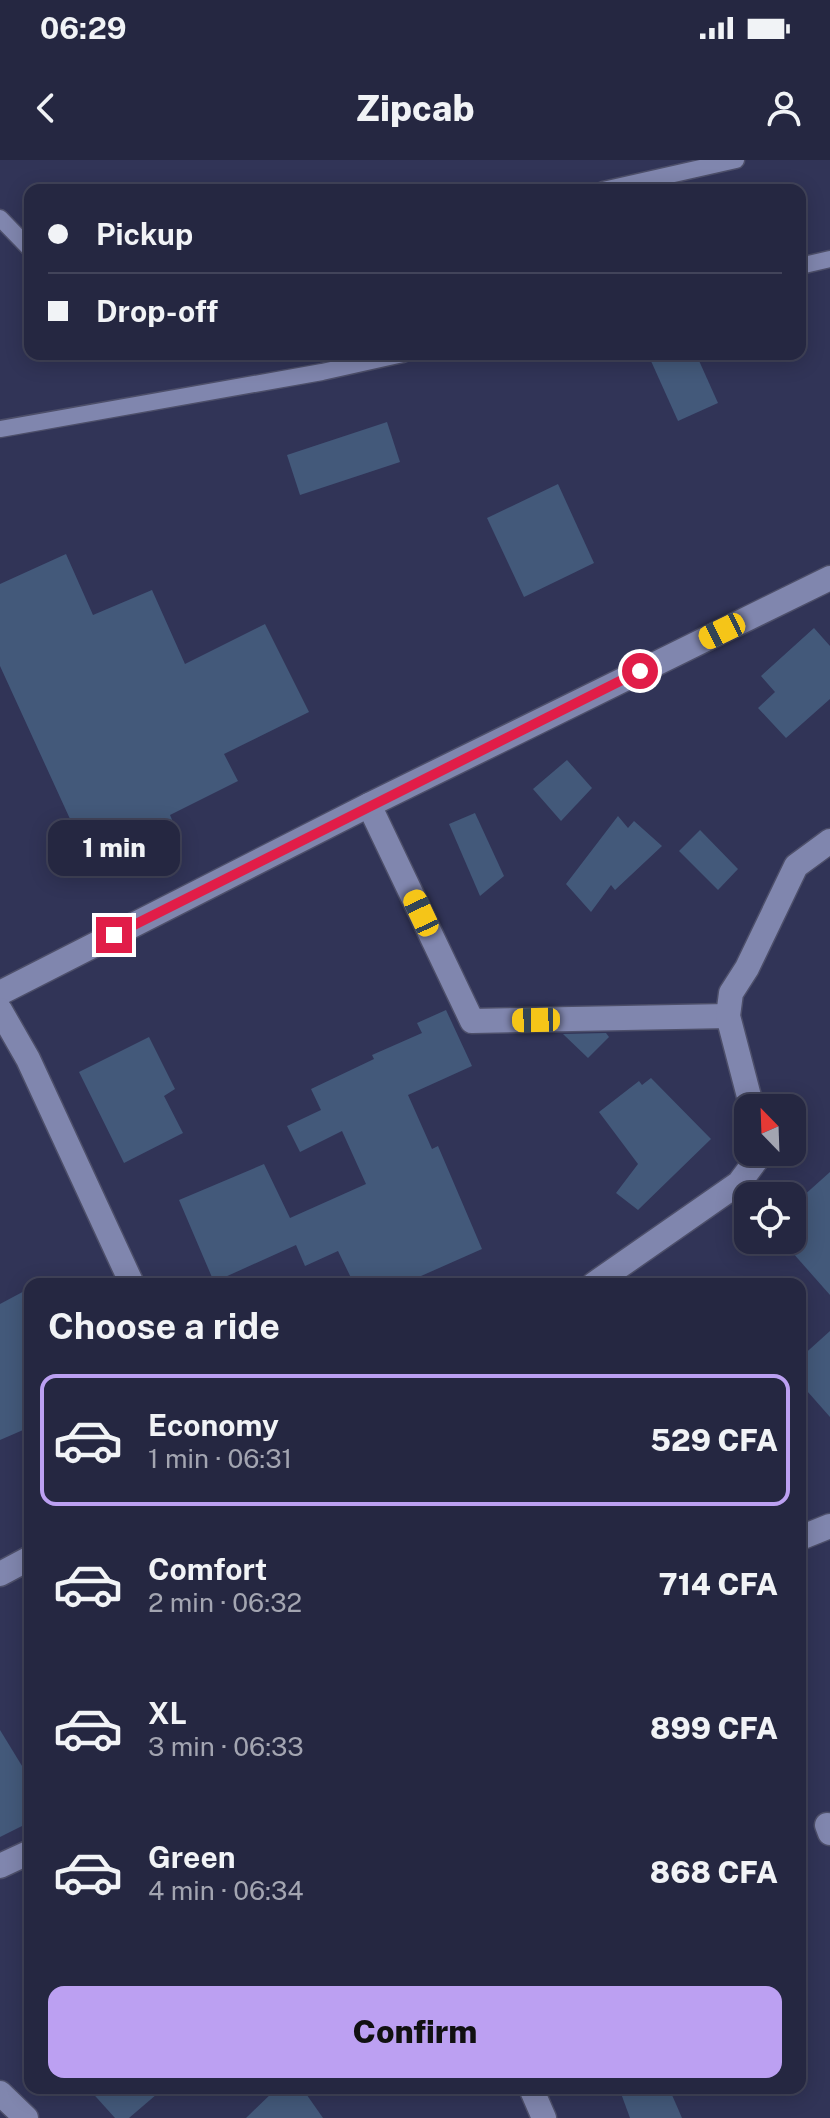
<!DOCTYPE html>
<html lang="en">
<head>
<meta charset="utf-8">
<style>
	body { margin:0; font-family:"Public Sans",sans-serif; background:#31334c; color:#f1f3f6; height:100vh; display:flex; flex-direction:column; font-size:30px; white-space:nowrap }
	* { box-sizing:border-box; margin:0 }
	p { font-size:26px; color:#a3a5b1 }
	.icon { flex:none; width:44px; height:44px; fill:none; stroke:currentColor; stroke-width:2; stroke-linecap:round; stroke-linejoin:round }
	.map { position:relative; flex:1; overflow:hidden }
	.sheet { position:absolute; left:24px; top:1118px; width:782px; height:816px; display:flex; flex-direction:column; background:#252741; border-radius:16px; box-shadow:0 4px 20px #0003,0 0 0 2px #42445a }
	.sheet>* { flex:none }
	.banner { position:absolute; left:24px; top:24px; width:782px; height:176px; border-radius:16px; box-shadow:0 4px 20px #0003,0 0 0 2px #42445a; display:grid; align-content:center; height:176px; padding:0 24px; background:#252741 }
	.needle { width:52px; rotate:337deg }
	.tools { position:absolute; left:734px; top:934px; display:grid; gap:16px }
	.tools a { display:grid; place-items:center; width:72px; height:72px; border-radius:16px; background:#252741; box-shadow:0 4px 20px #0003,0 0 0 2px #42445a; font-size:40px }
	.end { position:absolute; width:36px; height:36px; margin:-18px; border:10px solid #e11d48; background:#fff; box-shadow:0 0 0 4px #fff }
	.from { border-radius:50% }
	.bubble { position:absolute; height:56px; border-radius:16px; background:#252741; box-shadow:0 4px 20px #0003,0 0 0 2px #42445a; font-size:26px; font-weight:800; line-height:56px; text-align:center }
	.car { position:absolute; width:24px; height:48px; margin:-24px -12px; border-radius:10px; box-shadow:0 0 6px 2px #0007; background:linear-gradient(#f5c518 24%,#345 0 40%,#f5c518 0 76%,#345 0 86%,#f5c518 0) }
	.banner b { display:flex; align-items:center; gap:28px; height:76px; font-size:30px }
	.banner b+b { border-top:2px solid #42445a }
	.banner i { width:20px; height:20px; background:#f1f3f6 }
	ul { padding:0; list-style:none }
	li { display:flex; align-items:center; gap:24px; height:132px; margin:0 16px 12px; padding:0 8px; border:4px solid transparent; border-radius:16px }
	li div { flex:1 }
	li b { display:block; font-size:30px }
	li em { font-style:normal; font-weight:800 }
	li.current { border-color:#bca0f2 }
	li>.icon { width:72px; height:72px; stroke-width:1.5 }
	h2 { padding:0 24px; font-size:36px; line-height:96px }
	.button { display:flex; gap:16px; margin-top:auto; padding:16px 24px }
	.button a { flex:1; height:92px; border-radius:16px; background:#bca0f2; color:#111; font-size:32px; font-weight:800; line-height:92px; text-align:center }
	.status { display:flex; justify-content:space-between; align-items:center; height:56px; padding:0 40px; background:#252741; direction:ltr }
	.status svg { height:22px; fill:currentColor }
	header { display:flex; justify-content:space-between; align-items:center; height:104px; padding:0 24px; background:#252741; font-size:36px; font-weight:800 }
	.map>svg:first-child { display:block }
</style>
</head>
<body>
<div class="status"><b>06:29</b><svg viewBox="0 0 49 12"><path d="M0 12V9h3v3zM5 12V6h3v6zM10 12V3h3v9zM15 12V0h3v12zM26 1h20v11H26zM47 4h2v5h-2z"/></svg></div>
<header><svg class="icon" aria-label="back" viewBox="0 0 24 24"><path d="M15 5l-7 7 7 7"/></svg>Zipcab<svg class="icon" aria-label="person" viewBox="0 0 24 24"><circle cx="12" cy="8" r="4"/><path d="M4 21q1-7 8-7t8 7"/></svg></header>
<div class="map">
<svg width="830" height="1958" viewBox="0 0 830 1958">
	<rect width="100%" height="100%" fill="#313457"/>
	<!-- building -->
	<g fill="#43597a">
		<polygon points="667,194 696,194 718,243 678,261 651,201"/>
		<polygon points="387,262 400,302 300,335 287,295"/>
		<polygon points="558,324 594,403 524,437 487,358"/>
		<polygon points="66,394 93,455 152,430 185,504 265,464 309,552 224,594 238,621 170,655 176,669 92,707 0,506 0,424"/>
		<polygon points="814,468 830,486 830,539 786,578 758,548 775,532 761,516"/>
		<polygon points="567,600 592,628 561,661 533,629"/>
		<polygon points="475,653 504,716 480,736 449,664"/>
		<polygon points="618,656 628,668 634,661 662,686 615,730 611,725 591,752 566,724"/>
		<polygon points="700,670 738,709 718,730 679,691"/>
		<polygon points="446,850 472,906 408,935 432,989 438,986 482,1089 403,1124 354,1124 338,1091 305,1106 296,1085 214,1122 179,1040 264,1004 290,1058 366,1024 342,971 300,992 287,966 321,950 311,929 374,899 372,895 422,873 417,863"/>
		<polygon points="606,873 609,877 588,898 563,874"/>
		<polygon points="149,877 175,929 164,936 183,973 124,1003 79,912"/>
		<polygon points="651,918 711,979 638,1050 616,1033 638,1004 599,952 639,921 642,925"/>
		<polygon points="830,1012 830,1135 792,1092 792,1046"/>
		<polygon points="30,1128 30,1267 0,1280 0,1144"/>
		<polygon points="830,1171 830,1257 800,1223 800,1198"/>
		<polygon points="0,1570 30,1619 30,1662 0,1677"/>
		<polygon points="88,1928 164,1928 129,1958 115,1958"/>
		<polygon points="277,1928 302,1928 323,1958 246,1958"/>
		<polygon points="619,1928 669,1928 682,1958 630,1958"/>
	</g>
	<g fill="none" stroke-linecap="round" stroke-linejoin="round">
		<defs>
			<g id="service">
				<polyline points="603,30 736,0"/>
				<polyline points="0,58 30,89"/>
				<polyline points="800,106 830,99"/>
				<polyline points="0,269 322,212 403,194"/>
			</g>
			<g id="minor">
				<polyline points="369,645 472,861 728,856"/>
				<polyline points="0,833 369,645 830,418"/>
				<polyline points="0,850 28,899 132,1124"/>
				<polyline points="752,948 728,856 731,833 747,808 796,706 830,681"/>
				<polyline points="594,1124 739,1023 757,999 758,992"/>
				<polyline points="800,1378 830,1366"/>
				<polyline points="0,1414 30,1398"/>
				<polyline points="827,1665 830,1673"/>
				<polyline points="0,1706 30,1692"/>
				<polyline points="531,1928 544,1958"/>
				<polyline points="0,1933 26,1958"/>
			</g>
		</defs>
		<!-- service casing -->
		<use href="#service" stroke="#4d4f6a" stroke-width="19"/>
		<!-- minor casing -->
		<use href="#minor" stroke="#4d4f6a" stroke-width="27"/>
		<!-- service -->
		<use href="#service" stroke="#8086ae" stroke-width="16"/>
		<!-- minor -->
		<use href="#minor" stroke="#8086ae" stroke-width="24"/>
	</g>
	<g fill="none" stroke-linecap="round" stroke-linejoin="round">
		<!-- route -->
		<polyline stroke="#e11d48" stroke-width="10" points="114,775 640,511"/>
	</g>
</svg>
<div class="tools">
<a><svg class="needle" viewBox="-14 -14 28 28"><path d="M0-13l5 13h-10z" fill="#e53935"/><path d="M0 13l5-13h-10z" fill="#a3a5b1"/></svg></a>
<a><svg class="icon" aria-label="locate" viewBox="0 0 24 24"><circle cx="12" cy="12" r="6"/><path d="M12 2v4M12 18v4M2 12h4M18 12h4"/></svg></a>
</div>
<i class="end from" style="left:640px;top:511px"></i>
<i class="end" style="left:114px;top:775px"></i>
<div class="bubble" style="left:48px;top:660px;width:132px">1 min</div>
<i class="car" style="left:722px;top:471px;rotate:244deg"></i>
<i class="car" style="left:421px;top:753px;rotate:335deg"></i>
<i class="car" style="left:536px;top:860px;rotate:269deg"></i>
<div class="banner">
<b><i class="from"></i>Pickup</b>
<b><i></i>Drop-off</b>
</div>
<section class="sheet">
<h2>Choose a ride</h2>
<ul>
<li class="current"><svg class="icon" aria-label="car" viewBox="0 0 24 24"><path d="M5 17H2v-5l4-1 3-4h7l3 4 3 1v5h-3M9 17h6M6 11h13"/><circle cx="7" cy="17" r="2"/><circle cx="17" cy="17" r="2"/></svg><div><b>Economy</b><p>1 min · 06:31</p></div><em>529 CFA</em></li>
<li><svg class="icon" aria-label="car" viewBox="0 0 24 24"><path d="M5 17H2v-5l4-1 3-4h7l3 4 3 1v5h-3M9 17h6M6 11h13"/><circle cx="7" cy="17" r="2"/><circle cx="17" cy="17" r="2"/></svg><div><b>Comfort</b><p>2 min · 06:32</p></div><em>714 CFA</em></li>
<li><svg class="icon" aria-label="car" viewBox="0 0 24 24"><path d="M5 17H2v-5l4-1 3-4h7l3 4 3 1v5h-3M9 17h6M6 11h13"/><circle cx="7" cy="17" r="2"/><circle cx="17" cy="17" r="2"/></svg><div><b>XL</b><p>3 min · 06:33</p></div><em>899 CFA</em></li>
<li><svg class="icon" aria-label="car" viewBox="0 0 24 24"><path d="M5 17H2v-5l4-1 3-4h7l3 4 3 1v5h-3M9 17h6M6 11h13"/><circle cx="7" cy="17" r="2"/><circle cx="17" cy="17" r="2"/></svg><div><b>Green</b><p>4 min · 06:34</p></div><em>868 CFA</em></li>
</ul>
<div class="button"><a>Confirm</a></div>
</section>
</div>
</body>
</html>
